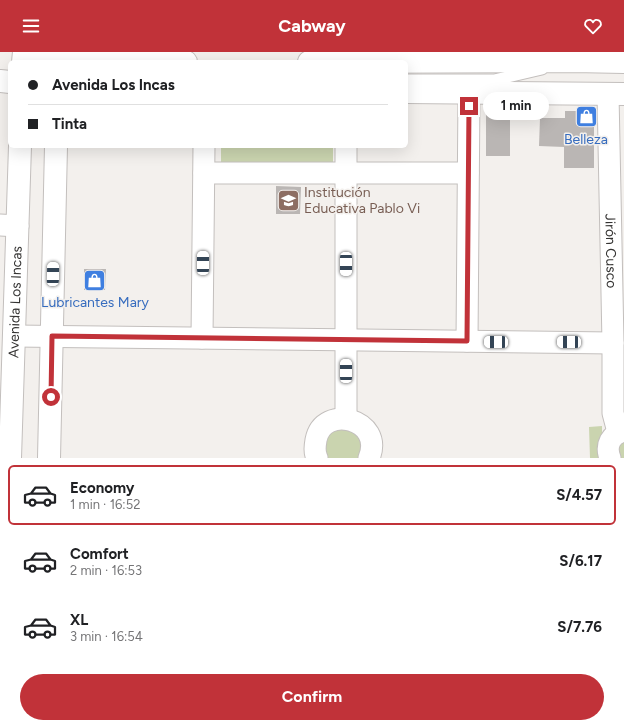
<!DOCTYPE html>
<html lang="en">
<head>
<meta charset="utf-8">
<style>
	body { margin:0; font-family:Figtree,sans-serif; background:#f6f6f6; color:#202124; height:100vh; display:flex; flex-direction:column; font-size:15px; white-space:nowrap }
	* { box-sizing:border-box; margin:0 }
	p { font-size:13px; color:#757577 }
	.icon { flex:none; width:22px; height:22px; fill:none; stroke:currentColor; stroke-width:2; stroke-linecap:round; stroke-linejoin:round }
	.map { position:relative; height:406px; overflow:hidden }
	.side { display:flex; flex-direction:column; background:#fff; flex:1 }
	.side>* { flex:none }
	.guide { position:absolute; left:8px; top:8px; width:400px; height:88px; border-radius:6px; box-shadow:0 4px 16px #0002; display:grid; align-content:center; height:88px; padding:0 20px; background:#fff }
	.end { position:absolute; width:18px; height:18px; margin:-9px; border:5px solid #c13239; background:#fff; box-shadow:0 0 0 2px #fff }
	.from { border-radius:50% }
	.bubble { position:absolute; height:28px; border-radius:14px; background:#fff; box-shadow:0 4px 16px #0002; font-size:13px; font-weight:700; line-height:28px; text-align:center }
	.car { position:absolute; width:12px; height:24px; margin:-12px -6px; border-radius:5px; box-shadow:0 0 3px 1px #0007; background:linear-gradient(#fff 24%,#345 0 40%,#fff 0 76%,#345 0 86%,#fff 0) }
	.guide b { display:flex; align-items:center; gap:14px; height:38px; font-size:15px }
	.guide b+b { border-top:1px solid #e0e0e0 }
	.guide i { width:10px; height:10px; background:#202124 }
	ul { padding:7px 0 0; list-style:none }
	li { display:flex; align-items:center; gap:12px; height:60px; margin:0 8px 6px; padding:0 12px; border:2px solid transparent; border-radius:6px }
	li div { flex:1 }
	li b { display:block; font-size:15px }
	li em { font-style:normal; font-weight:700 }
	li.selected { border-color:#c13239 }
	li>.icon { width:36px; height:36px; stroke-width:1.5 }
	.cta { display:flex; gap:8px; margin-top:auto; padding:8px 20px }
	.cta a { flex:1; height:46px; border-radius:24px; background:#c13239; color:#fff; font-size:16px; font-weight:700; line-height:46px; text-align:center }
	header { display:flex; justify-content:space-between; align-items:center; height:52px; padding:0 20px; background:#c13239; color:#fff; font-size:18px; font-weight:700 }
	.map>svg:first-child { display:block }
</style>
</head>
<body>
<header><svg class="icon" aria-label="menu" viewBox="0 0 24 24"><path d="M4 6h16M4 12h16M4 18h16"/></svg>Cabway<svg class="icon" aria-label="heart" viewBox="0 0 24 24"><path d="M12 20l-8-8c-3-5 5-10 8-4 3-6 11-1 8 4z"/></svg></header>
<div class="map">
<svg width="624" height="406" viewBox="0 0 624 406">
	<rect width="100%" height="100%" fill="#f3f0ed"/>
	<!-- green -->
	<g fill="#cad4af">
		<polygon points="221,94 333,94 333,111 221,112"/>
		<polygon points="602,374 602,396 605,406 590,406 589,375"/>
		<polygon points="350,375 363,390 361,406 324,406 322,389 330,378"/>
		<polygon points="624,384 624,406 616,406 613,392"/>
	</g>
	<!-- building -->
	<g fill="#bab6b4">
		<polygon points="486,59 510,60 510,104 486,104"/>
		<polygon points="565,59 594,59 594,116 564,116 564,95 539,94 540,66 565,66"/>
		<polygon points="276,134 301,135 300,162 276,162"/>
		<polygon points="84,217 106,217 105,238 84,238"/>
	</g>
	<g fill="none" stroke-linecap="round" stroke-linejoin="round">
		<defs>
			<polyline id="lane" points="406,28 494,28 542,17"/>
			<g id="street">
				<path id="s1" d="M608,42L613,291V361L618,380"/>
				<polyline points="346,94 346,367"/>
				<polyline points="204,121 468,121"/>
				<polyline points="0,173 18,174"/>
				<polyline points="14,284 613,291"/>
				<polyline points="202,286 204,94"/>
				<polyline points="467,289 469,41"/>
				<path d="M317,406C314,400 315,394 316,388C323,351 385,367 369,406"/>
				<path d="M610,406C605,393 611,382 624,379"/>
			</g>
			<g id="secondary">
				<polyline points="23,10 24,0"/>
				<polyline points="0,29 10,30"/>
				<polyline points="406,40 624,42"/>
				<path id="s2" d="M10,406L20,94"/>
				<polyline points="49,406 56,94"/>
			</g>
			<g id="highway">
				<polyline points="35,0 83,5 186,10"/>
				<polyline points="309,10 574,9 624,10"/>
			</g>
		</defs>
		<!-- lane casing -->
		<use href="#lane" stroke="#c3bfbd" stroke-width="13"/>
		<!-- street casing -->
		<use href="#street" stroke="#c3bfbd" stroke-width="23"/>
		<!-- secondary casing -->
		<use href="#secondary" stroke="#c3bfbd" stroke-width="24"/>
		<!-- highway casing -->
		<use href="#highway" stroke="#c3bfbd" stroke-width="24"/>
		<!-- lane -->
		<use href="#lane" stroke="#fff" stroke-width="11"/>
		<!-- street -->
		<use href="#street" stroke="#fff" stroke-width="21"/>
		<!-- secondary -->
		<use href="#secondary" stroke="#fff" stroke-width="22"/>
		<!-- highway -->
		<use href="#highway" stroke="#fff" stroke-width="22"/>
	</g>
	<g fill="none" stroke-linecap="round" stroke-linejoin="round">
		<!-- route -->
		<polyline stroke="#c13239" stroke-width="5" points="51,345 52,284 467,289 469,54"/>
	</g>
	<!-- icons -->
	<defs>
		<symbol id="shop-square" viewBox="-11 -11 22 22"><rect x="-9" y="-9" width="18" height="18" rx="4" fill="#3f7fe0" stroke="#f3f0ed"/><path d="M-5-2.5h2.3a2.7 3.5 0 0 1 5.4 0H5L5.5 6h-11ZM-1.5-2.5h3a1.5 2.3 0 0 0-3 0Z" fill="#fff"/></symbol>
		<symbol id="school-square" viewBox="-11 -11 22 22"><rect x="-9" y="-9" width="18" height="18" rx="4" fill="#8d6e63" stroke="#f3f0ed"/><path d="M0-5L7-2L0 1L-7-2ZM-4 1L0 2.5L4 1V4Q0 6-4 4Z" fill="#fff"/></symbol>
	</defs>
	<g fill-rule="evenodd">
		<use href="#shop-square" x="574" y="52" width="25" height="25"/>
		<use href="#school-square" x="276" y="136" width="25" height="25"/>
		<use href="#shop-square" x="82" y="216" width="25" height="25"/>
	</g>
	<g text-anchor="middle" stroke-width="3" stroke-linejoin="round" paint-order="stroke">
		<!-- shop labels -->
		<g font-size="14" fill="#366cbe" stroke="#f3f0ed">
			<text x="586" y="92">Belleza</text>
			<text x="95" y="255">Lubricantes Mary</text>
		</g>
		<!-- education labels -->
		<g font-size="14" fill="#785e54" stroke="#f3f0ed" text-anchor="start">
			<text x="304" y="145">Institución<tspan x="304" dy="16">Educativa Pablo Vi</tspan></text>
		</g>
		<!-- street labels -->
		<g font-size="14" fill="#343332" stroke="#f3f0ed">
			<text dy="5" stroke="none"><textPath href="#s1" startOffset="157">Jirón Cusco</textPath></text>
			<text dy="5" stroke="none"><textPath href="#s2" startOffset="156">Avenida Los Incas</textPath></text>
		</g>
	</g>
</svg>
<i class="end from" style="left:51px;top:345px"></i>
<i class="end" style="left:469px;top:54px"></i>
<div class="bubble" style="left:483px;top:40px;width:66px">1 min</div>
<i class="car" style="left:203px;top:211px;rotate:0deg"></i>
<i class="car" style="left:346px;top:212px;rotate:180deg"></i>
<i class="car" style="left:53px;top:222px;rotate:1deg"></i>
<i class="car" style="left:496px;top:290px;rotate:271deg"></i>
<i class="car" style="left:569px;top:290px;rotate:271deg"></i>
<i class="car" style="left:346px;top:319px;rotate:0deg"></i>
<div class="guide">
<b><i class="from"></i>Avenida Los Incas</b>
<b><i></i>Tinta</b>
</div>
</div>
<section class="side">
<ul>
<li class="selected"><svg class="icon" aria-label="car" viewBox="0 0 24 24"><path d="M5 17H2v-5l4-1 3-4h7l3 4 3 1v5h-3M9 17h6M6 11h13"/><circle cx="7" cy="17" r="2"/><circle cx="17" cy="17" r="2"/></svg><div><b>Economy</b><p>1 min · 16:52</p></div><em>S/4.57</em></li>
<li><svg class="icon" aria-label="car" viewBox="0 0 24 24"><path d="M5 17H2v-5l4-1 3-4h7l3 4 3 1v5h-3M9 17h6M6 11h13"/><circle cx="7" cy="17" r="2"/><circle cx="17" cy="17" r="2"/></svg><div><b>Comfort</b><p>2 min · 16:53</p></div><em>S/6.17</em></li>
<li><svg class="icon" aria-label="car" viewBox="0 0 24 24"><path d="M5 17H2v-5l4-1 3-4h7l3 4 3 1v5h-3M9 17h6M6 11h13"/><circle cx="7" cy="17" r="2"/><circle cx="17" cy="17" r="2"/></svg><div><b>XL</b><p>3 min · 16:54</p></div><em>S/7.76</em></li>
</ul>
<div class="cta"><a>Confirm</a></div>
</section>
</body>
</html>
